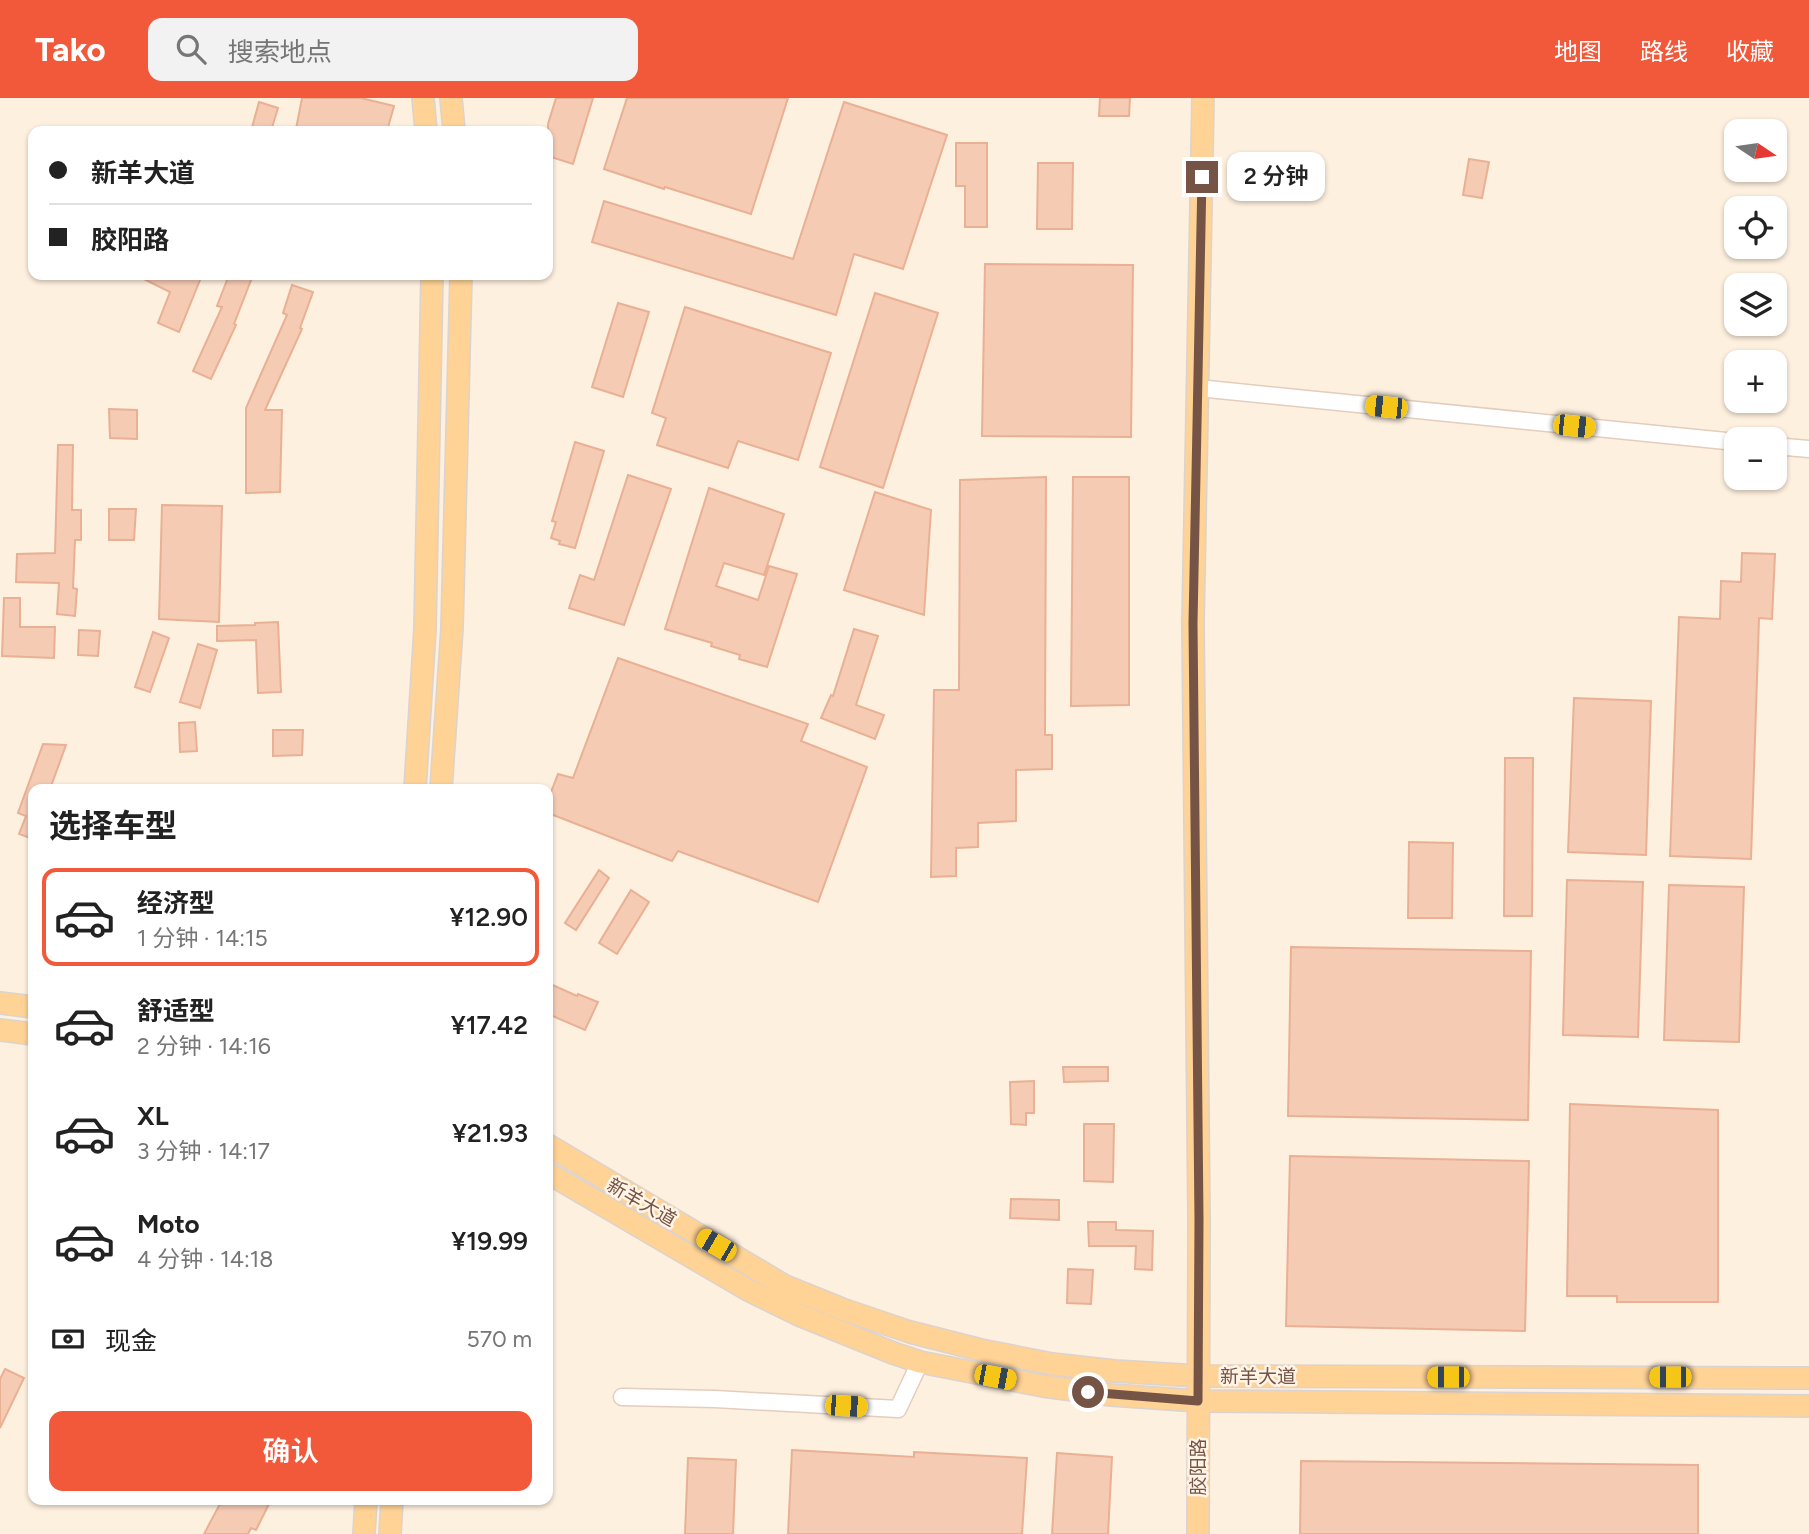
<!DOCTYPE html>
<html lang="zh">
<head>
<meta charset="utf-8">
<style>
	body { margin:0; font-family:Figtree,"Noto Sans SC",sans-serif; background:#f2f2f2; color:#222; height:100vh; display:flex; flex-direction:column; font-size:26px; white-space:nowrap }
	* { box-sizing:border-box; margin:0 }
	p { font-size:23px; color:#767676 }
	.icon { flex:none; width:38px; height:38px; fill:none; stroke:currentColor; stroke-width:2; stroke-linecap:round; stroke-linejoin:round }
	.map { position:relative; flex:1; overflow:hidden }
	.panel { position:absolute; left:28px; top:686px; width:525px; height:721px; display:flex; flex-direction:column; background:#fff; border-radius:14px; box-shadow:0 2px 5px #0004 }
	.panel>* { flex:none }
	.guide { position:absolute; left:28px; top:28px; width:525px; height:154px; border-radius:14px; box-shadow:0 2px 5px #0004; display:grid; align-content:center; height:154px; padding:0 21px; background:#fff }
	.needle { width:46px; rotate:103deg }
	.buttons { position:absolute; left:1724px; top:21px; display:grid; gap:14px }
	.buttons a { display:grid; place-items:center; width:63px; height:63px; border-radius:14px; background:#fff; box-shadow:0 2px 5px #0004; font-size:35px }
	.end { position:absolute; width:32px; height:32px; margin:-16px; border:9px solid #765445; background:#fff; box-shadow:0 0 0 4px #fff }
	.from { border-radius:50% }
	.bubble { position:absolute; height:49px; border-radius:14px; background:#fff; box-shadow:0 2px 5px #0004; font-size:23px; font-weight:600; line-height:49px; text-align:center }
	.car { position:absolute; width:21px; height:42px; margin:-21px -10px; border-radius:9px; box-shadow:0 0 5px 2px #0007; background:linear-gradient(#f5c518 24%,#345 0 40%,#f5c518 0 76%,#345 0 86%,#f5c518 0) }
	.guide b { display:flex; align-items:center; gap:24px; height:66px; font-size:26px }
	.guide b+b { border-top:2px solid #e0e0e0 }
	.guide i { width:18px; height:18px; background:#222 }
	ul { padding:0; list-style:none }
	li { display:flex; align-items:center; gap:21px; height:98px; margin:0 14px 10px; padding:0 7px; border:4px solid transparent; border-radius:14px }
	li div { flex:1 }
	li b { display:block; font-size:26px }
	li em { font-style:normal; font-weight:600 }
	li.active { border-color:#f2593a }
	li>.icon { width:63px; height:63px; stroke-width:1.5 }
	h2 { padding:0 21px; font-size:32px; line-height:84px }
	.pay { display:flex; align-items:center; gap:18px; height:77px; padding:0 21px; font-size:26px }
	.pay p { margin-inline-start:auto }
	.button { display:flex; gap:14px; margin-top:auto; padding:14px 21px }
	.button a { flex:1; height:80px; border-radius:14px; background:#f2593a; color:#fff; font-size:28px; font-weight:600; line-height:80px; text-align:center }
	header { display:flex; align-items:center; gap:42px; box-sizing:border-box; height:98px; padding:0 35px; background:#f2593a; color:#fff }
	header strong { font-size:33px }
	nav { display:flex; gap:38px; margin-inline-start:auto; font-size:24px }
	.search { width:490px; height:63px; background:#f2f2f2; display:flex; align-items:center; gap:18px; box-sizing:border-box; padding:0 24px; border-radius:14px; color:#767676; font-size:26px }
	.map>svg:first-child { display:block }
</style>
</head>
<body>
<header>
<strong>Tako</strong>
<div class="search"><svg class="icon" aria-label="search" viewBox="0 0 24 24"><circle cx="10" cy="10" r="6"/><path d="M15 15l6 6"/></svg>搜索地点</div>
<nav><a>地图</a><a>路线</a><a>收藏</a></nav>
</header>
<div class="map">
<svg width="1809" height="1436" viewBox="0 0 1809 1436">
	<rect width="100%" height="100%" fill="#fef0df"/>
	<!-- building -->
	<g fill="#f5cbb4" stroke="#e9b094" stroke-width="2">
		<polygon points="302,0 361,0 394,8 387,33 306,33 296,31"/>
		<polygon points="556,0 593,0 573,66 548,58 548,26"/>
		<polygon points="627,0 788,0 751,116 665,89 664,91 604,71"/>
		<polygon points="1100,0 1130,0 1129,18 1099,18"/>
		<polygon points="259,4 278,10 271,33 251,33"/>
		<polygon points="844,4 947,37 903,171 854,156 836,217 592,144 604,103 793,161"/>
		<polygon points="956,45 987,45 987,129 965,129 965,88 956,88"/>
		<polygon points="1469,61 1489,64 1482,100 1463,97"/>
		<polygon points="1038,65 1073,65 1072,131 1037,131"/>
		<polygon points="985,166 1133,167 1131,339 982,338"/>
		<polygon points="136,177 202,177 179,234 158,225 170,194"/>
		<polygon points="229,177 253,177 234,226 236,227 211,281 193,273 222,209 217,208"/>
		<polygon points="292,187 313,194 300,230 302,231 265,312 282,312 280,394 246,395 246,310 287,217 283,215"/>
		<polygon points="875,195 938,215 883,390 820,369"/>
		<polygon points="618,205 649,214 623,299 592,289"/>
		<polygon points="685,209 831,255 798,362 738,343 728,370 657,347 666,320 652,315"/>
		<polygon points="109,311 137,312 137,341 110,340"/>
		<polygon points="575,344 604,353 575,450 559,446 560,443 551,440 556,424 552,423"/>
		<polygon points="58,347 73,347 72,412 81,412 81,442 75,442 73,490 77,491 75,518 57,516 59,485 16,484 17,456 55,455"/>
		<polygon points="628,377 671,391 624,527 569,510 580,477 594,482"/>
		<polygon points="1046,379 1045,637 1052,637 1052,671 1016,672 1016,723 978,725 978,749 956,750 956,778 931,779 934,592 959,592 960,382"/>
		<polygon points="1073,379 1129,379 1129,607 1071,608"/>
		<polygon points="709,390 784,416 764,477 724,465 716,488 758,502 769,468 797,476 767,569 739,561 740,557 711,548 712,545 665,531"/>
		<polygon points="875,394 931,412 924,517 844,492"/>
		<polygon points="162,407 222,408 219,524 159,521"/>
		<polygon points="109,411 136,411 134,442 109,442"/>
		<polygon points="1742,455 1775,456 1772,521 1759,520 1751,761 1670,758 1679,519 1720,521 1721,483 1741,484"/>
		<polygon points="4,500 20,500 20,529 55,529 54,560 2,558"/>
		<polygon points="278,524 281,594 258,595 256,542 217,543 217,528 255,527 255,525"/>
		<polygon points="854,531 878,538 856,607 884,617 875,641 821,620 831,597 833,598"/>
		<polygon points="79,532 100,533 98,558 78,557"/>
		<polygon points="153,534 169,540 150,594 135,589"/>
		<polygon points="198,546 217,552 200,610 180,604"/>
		<polygon points="618,560 808,626 801,643 867,669 818,804 678,753 672,763 548,715 548,702 558,676 573,680"/>
		<polygon points="1574,600 1651,603 1646,757 1568,754"/>
		<polygon points="195,624 197,653 180,654 179,625"/>
		<polygon points="273,632 303,632 302,657 273,658"/>
		<polygon points="43,646 66,647 50,691 33,691 33,741 19,736 26,718 18,715"/>
		<polygon points="1505,660 1533,660 1532,818 1504,818"/>
		<polygon points="1409,744 1453,745 1452,820 1408,820"/>
		<polygon points="599,772 609,780 576,832 565,825"/>
		<polygon points="1567,782 1643,784 1638,939 1563,937"/>
		<polygon points="1669,787 1744,789 1739,944 1664,942"/>
		<polygon points="631,792 649,804 617,856 599,845"/>
		<polygon points="1291,849 1531,853 1528,1022 1288,1018"/>
		<polygon points="548,885 577,898 578,896 598,904 585,932 548,916"/>
		<polygon points="1063,969 1108,969 1108,983 1064,984"/>
		<polygon points="1034,983 1034,1015 1026,1015 1026,1027 1011,1026 1010,984"/>
		<polygon points="1570,1006 1718,1012 1718,1204 1617,1204 1617,1198 1567,1198"/>
		<polygon points="1084,1026 1114,1026 1113,1084 1084,1083"/>
		<polygon points="1290,1058 1529,1063 1525,1233 1286,1228"/>
		<polygon points="1011,1101 1059,1102 1059,1122 1010,1120"/>
		<polygon points="1088,1124 1116,1124 1116,1132 1153,1133 1152,1172 1135,1171 1136,1148 1089,1148"/>
		<polygon points="1068,1171 1093,1172 1091,1206 1067,1205"/>
		<polygon points="5,1271 24,1280 0,1330 0,1281"/>
		<polygon points="792,1352 914,1359 914,1354 1027,1360 1022,1436 788,1436"/>
		<polygon points="1057,1355 1112,1359 1108,1436 1052,1436"/>
		<polygon points="688,1360 736,1362 733,1436 685,1436"/>
		<polygon points="1301,1363 1698,1367 1698,1436 1300,1436"/>
		<polygon points="222,1402 271,1402 256,1432 251,1430 248,1436 204,1436"/>
	</g>
	<g fill="none" stroke-linecap="round" stroke-linejoin="round">
		<defs>
			<g id="minor">
				<polyline points="1198,290 1736,344"/>
				<polyline points="1774,348 1809,351"/>
				<polyline points="622,1299 715,1301 898,1311 920,1264"/>
			</g>
			<g id="major">
				<polyline points="423,0 426,33"/>
				<polyline points="451,0 454,33"/>
				<polyline points="415,691 425,531 432,177"/>
				<polyline points="441,691 452,530 461,177"/>
				<polyline points="0,905 33,909"/>
				<polyline points="0,932 33,936"/>
				<polyline points="548,1047 785,1188 842,1211 910,1234 981,1252 1052,1266 1115,1273 1198,1278 1809,1280"/>
				<polyline points="548,1075 748,1192 799,1217 893,1255 920,1264 1043,1288 1111,1297 1198,1303 1809,1308"/>
				<polyline points="364,1436 366,1402"/>
				<polyline points="390,1436 392,1402"/>
				<polyline points="1198,1436 1199,1122 1193,525 1203,0"/>
			</g>
		</defs>
		<!-- minor casing -->
		<use href="#minor" stroke="#e4cdbd" stroke-width="19"/>
		<!-- major casing -->
		<use href="#major" stroke="#dbd3cf" stroke-width="24"/>
		<!-- minor -->
		<use href="#minor" stroke="#fff" stroke-width="16"/>
		<!-- major -->
		<use href="#major" stroke="#ffd295" stroke-width="21"/>
	</g>
	<g fill="none" stroke-linecap="round" stroke-linejoin="round">
		<!-- route -->
		<polyline stroke="#765445" stroke-width="9" points="1088,1294 1198,1303 1199,1122 1193,525 1202,79"/>
	</g>
	<g text-anchor="middle" stroke-width="5" stroke-linejoin="round" paint-order="stroke">
		<!-- street labels -->
		<g font-size="19" fill="#765445" stroke="#fff4e7">
			<text transform="translate(642 1104) rotate(30)" y="7">新羊大道</text>
			<text x="1258" y="1285">新羊大道</text>
			<text transform="translate(1198 1369) rotate(-90)" y="7">胶阳路</text>
		</g>
	</g>
</svg>
<div class="buttons">
<a><svg class="needle" viewBox="-14 -14 28 28"><path d="M0-13l5 13h-10z" fill="#e53935"/><path d="M0 13l5-13h-10z" fill="#767676"/></svg></a>
<a><svg class="icon" aria-label="locate" viewBox="0 0 24 24"><circle cx="12" cy="12" r="6"/><path d="M12 2v4M12 18v4M2 12h4M18 12h4"/></svg></a>
<a><svg class="icon" aria-label="layers" viewBox="0 0 24 24"><path d="M12 4l9 5-9 5-9-5zM3 14l9 5 9-5"/></svg></a>
<a>+</a>
<a>−</a>
</div>
<i class="end from" style="left:1088px;top:1294px"></i>
<i class="end" style="left:1202px;top:79px"></i>
<div class="bubble" style="left:1227px;top:54px;width:98px">2 分钟</div>
<i class="car" style="left:1386px;top:309px;rotate:276deg"></i>
<i class="car" style="left:1574px;top:328px;rotate:96deg"></i>
<i class="car" style="left:716px;top:1147px;rotate:300deg"></i>
<i class="car" style="left:995px;top:1279px;rotate:101deg"></i>
<i class="car" style="left:1448px;top:1279px;rotate:270deg"></i>
<i class="car" style="left:1670px;top:1279px;rotate:270deg"></i>
<i class="car" style="left:846px;top:1308px;rotate:93deg"></i>
<div class="guide">
<b><i class="from"></i>新羊大道</b>
<b><i></i>胶阳路</b>
</div>
<section class="panel">
<h2>选择车型</h2>
<ul>
<li class="active"><svg class="icon" aria-label="car" viewBox="0 0 24 24"><path d="M5 17H2v-5l4-1 3-4h7l3 4 3 1v5h-3M9 17h6M6 11h13"/><circle cx="7" cy="17" r="2"/><circle cx="17" cy="17" r="2"/></svg><div><b>经济型</b><p>1 分钟 · 14:15</p></div><em>¥12.90</em></li>
<li><svg class="icon" aria-label="car" viewBox="0 0 24 24"><path d="M5 17H2v-5l4-1 3-4h7l3 4 3 1v5h-3M9 17h6M6 11h13"/><circle cx="7" cy="17" r="2"/><circle cx="17" cy="17" r="2"/></svg><div><b>舒适型</b><p>2 分钟 · 14:16</p></div><em>¥17.42</em></li>
<li><svg class="icon" aria-label="car" viewBox="0 0 24 24"><path d="M5 17H2v-5l4-1 3-4h7l3 4 3 1v5h-3M9 17h6M6 11h13"/><circle cx="7" cy="17" r="2"/><circle cx="17" cy="17" r="2"/></svg><div><b>XL</b><p>3 分钟 · 14:17</p></div><em>¥21.93</em></li>
<li><svg class="icon" aria-label="car" viewBox="0 0 24 24"><path d="M5 17H2v-5l4-1 3-4h7l3 4 3 1v5h-3M9 17h6M6 11h13"/><circle cx="7" cy="17" r="2"/><circle cx="17" cy="17" r="2"/></svg><div><b>Moto</b><p>4 分钟 · 14:18</p></div><em>¥19.99</em></li>
</ul>
<div class="pay"><svg class="icon" aria-label="cash" viewBox="0 0 24 24"><path d="M3 7h18v10H3z"/><circle cx="12" cy="12" r="2"/></svg>现金<p>570 m</p></div>
<div class="button"><a>确认</a></div>
</section>
</div>
</body>
</html>
